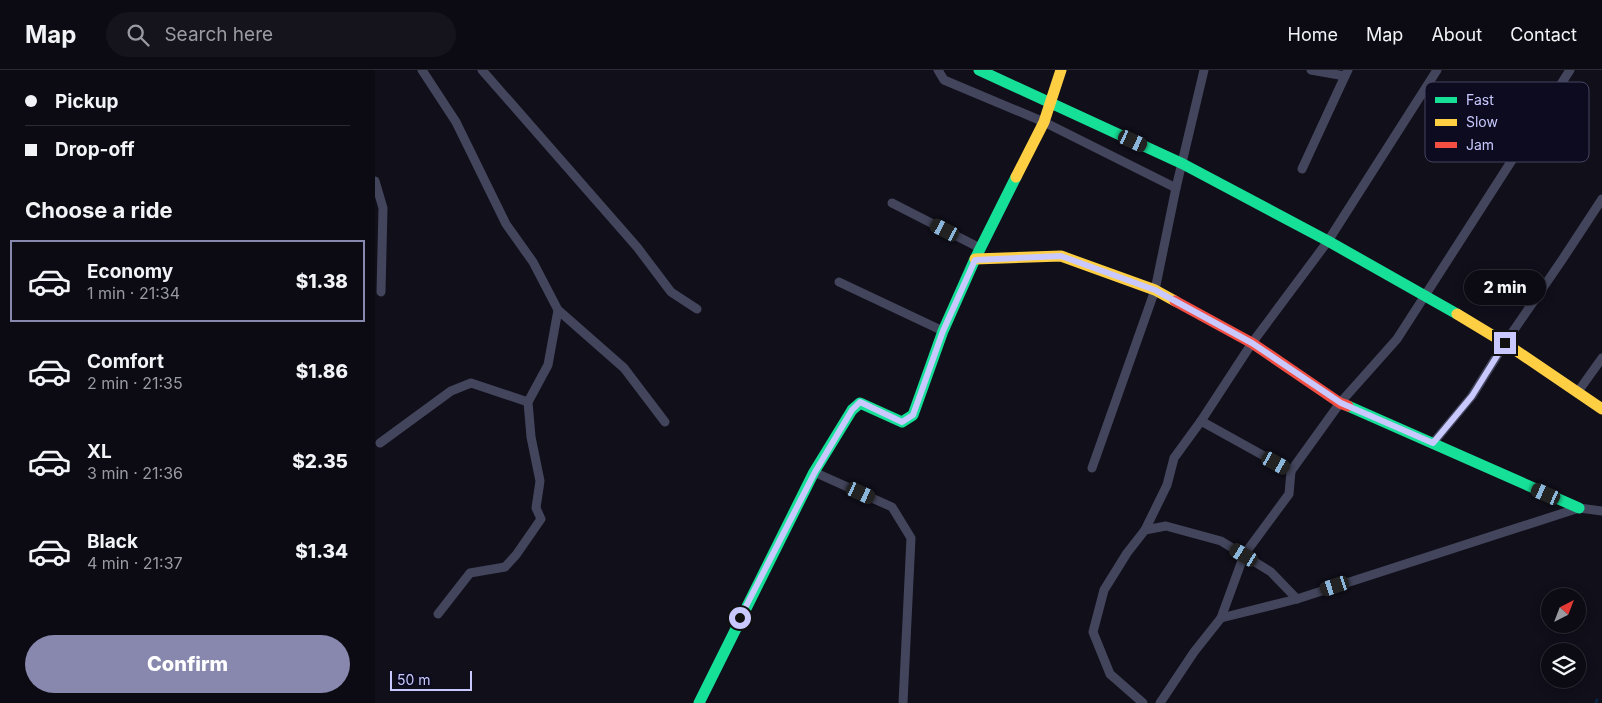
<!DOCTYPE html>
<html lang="en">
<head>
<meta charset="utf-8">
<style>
	body { margin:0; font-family:Inter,sans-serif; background:#15141d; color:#f1f3f6; height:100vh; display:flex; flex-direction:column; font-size:19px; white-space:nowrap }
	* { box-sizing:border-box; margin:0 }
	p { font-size:16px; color:#9a9ba0 }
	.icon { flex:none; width:28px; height:28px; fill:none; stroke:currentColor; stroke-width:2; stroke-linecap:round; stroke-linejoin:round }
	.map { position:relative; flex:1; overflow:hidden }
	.drawer { display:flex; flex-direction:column; background:#0c0b14; width:375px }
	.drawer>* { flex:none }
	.banner { display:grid; align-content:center; height:110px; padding:0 25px; background:#0c0b14 }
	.needle { width:32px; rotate:42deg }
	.buttons { position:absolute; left:1166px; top:518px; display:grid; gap:10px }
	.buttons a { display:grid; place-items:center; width:45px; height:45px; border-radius:50%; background:#0c0b14; box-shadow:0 2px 12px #0003,0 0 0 1px #2c2b34; font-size:25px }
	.scale { position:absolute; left:15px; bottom:12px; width:82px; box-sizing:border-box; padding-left:5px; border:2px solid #c9c9ff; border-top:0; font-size:14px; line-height:18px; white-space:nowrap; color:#c9c9ff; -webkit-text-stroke:4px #0c0b1f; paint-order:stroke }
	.end { position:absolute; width:22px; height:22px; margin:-11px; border:6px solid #c9c9ff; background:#111; box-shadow:0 0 0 2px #111 }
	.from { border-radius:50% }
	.bubble { position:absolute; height:35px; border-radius:18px; background:#0c0b14; box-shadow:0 2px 12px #0003,0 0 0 1px #2c2b34; font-size:16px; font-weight:800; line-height:35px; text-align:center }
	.car { position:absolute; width:15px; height:30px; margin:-15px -8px; border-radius:6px; box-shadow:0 0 4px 1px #0007; background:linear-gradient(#222 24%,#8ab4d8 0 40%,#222 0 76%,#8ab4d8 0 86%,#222 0) }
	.banner b { display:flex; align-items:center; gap:18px; height:48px; font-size:19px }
	.banner b+b { border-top:1px solid #2c2b34 }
	.banner i { width:12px; height:12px; background:#f1f3f6 }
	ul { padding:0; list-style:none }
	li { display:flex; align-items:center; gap:15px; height:82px; margin:0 10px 8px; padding:0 15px; border:2px solid transparent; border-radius:0px }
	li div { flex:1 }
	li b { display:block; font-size:19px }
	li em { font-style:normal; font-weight:800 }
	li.current { border-color:#8888af }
	li>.icon { width:45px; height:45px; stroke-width:1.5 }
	h2 { padding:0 25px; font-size:22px; line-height:60px }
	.primary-button { display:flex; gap:10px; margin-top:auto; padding:10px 25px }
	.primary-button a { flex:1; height:58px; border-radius:30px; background:#8888af; color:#fff; font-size:20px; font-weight:800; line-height:58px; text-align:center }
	header { display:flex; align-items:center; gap:30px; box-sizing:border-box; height:70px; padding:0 25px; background:#0c0b14; border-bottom:1px solid #2c2b34 }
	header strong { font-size:24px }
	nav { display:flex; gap:28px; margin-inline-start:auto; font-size:18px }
	.search { width:350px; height:45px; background:#15141d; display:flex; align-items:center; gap:12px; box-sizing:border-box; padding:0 18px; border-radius:28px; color:#9a9ba0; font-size:19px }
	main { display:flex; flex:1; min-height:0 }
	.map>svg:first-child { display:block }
</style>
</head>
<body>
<header>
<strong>Map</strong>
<div class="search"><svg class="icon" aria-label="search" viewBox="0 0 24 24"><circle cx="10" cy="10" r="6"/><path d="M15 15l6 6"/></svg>Search here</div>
<nav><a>Home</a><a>Map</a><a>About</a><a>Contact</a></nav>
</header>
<main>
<section class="drawer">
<div class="banner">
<b><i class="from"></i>Pickup</b>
<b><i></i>Drop-off</b>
</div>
<h2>Choose a ride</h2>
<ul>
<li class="current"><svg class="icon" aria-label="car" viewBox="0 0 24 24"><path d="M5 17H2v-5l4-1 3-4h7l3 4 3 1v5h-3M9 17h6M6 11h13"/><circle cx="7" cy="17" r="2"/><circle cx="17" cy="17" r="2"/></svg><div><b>Economy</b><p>1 min · 21:34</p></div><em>$1.38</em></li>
<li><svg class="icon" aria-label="car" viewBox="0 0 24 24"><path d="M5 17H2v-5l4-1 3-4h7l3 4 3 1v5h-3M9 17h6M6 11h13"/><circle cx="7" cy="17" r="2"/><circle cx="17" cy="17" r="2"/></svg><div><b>Comfort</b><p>2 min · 21:35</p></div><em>$1.86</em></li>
<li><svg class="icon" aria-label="car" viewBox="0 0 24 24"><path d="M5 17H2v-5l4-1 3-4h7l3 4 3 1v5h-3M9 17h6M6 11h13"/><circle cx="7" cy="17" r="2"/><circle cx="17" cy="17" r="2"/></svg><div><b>XL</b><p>3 min · 21:36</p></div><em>$2.35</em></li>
<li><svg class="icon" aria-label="car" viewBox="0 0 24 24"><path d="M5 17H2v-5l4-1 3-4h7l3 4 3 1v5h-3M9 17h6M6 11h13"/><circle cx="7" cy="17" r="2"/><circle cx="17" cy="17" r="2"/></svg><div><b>Black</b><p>4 min · 21:37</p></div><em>$1.34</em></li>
</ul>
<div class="primary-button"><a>Confirm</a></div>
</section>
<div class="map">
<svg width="1227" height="633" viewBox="0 0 1227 633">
	<rect width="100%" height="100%" fill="#100f1a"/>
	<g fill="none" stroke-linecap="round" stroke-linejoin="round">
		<!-- stream -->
		<polyline stroke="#0a2541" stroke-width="3" points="1221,633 1222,630"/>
		<!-- street -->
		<g stroke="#43455c" stroke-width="9">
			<polyline points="47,0 81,52 131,154 158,192 183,240 249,298 290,352"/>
			<polyline points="107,0 262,177 296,222 322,239"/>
			<polyline points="563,0 569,10 669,52 801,118"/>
			<polyline points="936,0 970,6 973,0"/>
			<polyline points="927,99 970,6"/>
			<polyline points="0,111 8,138 6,222"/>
			<polyline points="517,133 605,178"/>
			<polyline points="464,212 568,261"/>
			<polyline points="1202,323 1227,288"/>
			<polyline points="826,351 916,401 965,333 1022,269 1195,0"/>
			<polyline points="5,373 76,321 96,313 153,332"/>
			<polyline points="1058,373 1097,326 1130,273 1187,190 1227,129"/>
			<polyline points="717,398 780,220 801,118 829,0"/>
			<polyline points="439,402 517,437 536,468 528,633"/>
			<polyline points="770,460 792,415 799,388 826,351 877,273 953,171 1062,0"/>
			<polyline points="63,544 95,503 130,497 141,485 166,449 161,438 165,411 156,367 153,332 173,295 183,240"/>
			<polyline points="846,548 869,485 914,424 916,401"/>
			<polyline points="768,633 735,604 718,562 729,520 752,483 770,460 791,456 846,471 896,502 922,529"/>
			<polyline points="785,633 819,582 846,548 922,529 1204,438 1227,441"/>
		</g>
		<!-- fast -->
		<g stroke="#16e098" stroke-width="11">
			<polyline points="604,0 808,94 953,171 1082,244"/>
			<polyline points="973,336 1204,438"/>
			<polyline points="324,633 439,402 477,340 485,333 527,352 538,345 568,261 600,189 641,107"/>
		</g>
		<!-- slow -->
		<g stroke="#ffcf43" stroke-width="11">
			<polyline points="641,107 669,52 686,0"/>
			<polyline points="600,189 686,186 780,220 800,231"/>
			<polyline points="1082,244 1130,273 1227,339"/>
		</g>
		<!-- jam -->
		<polyline stroke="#f24e42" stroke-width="11" points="800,231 877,273 965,333 973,336"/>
	</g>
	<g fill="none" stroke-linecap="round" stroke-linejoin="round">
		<!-- route -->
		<polyline stroke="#c9c9ff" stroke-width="6" points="365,548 440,402 477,340 485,332 527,352 538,345 568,261 600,190 686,186 780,220 877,273 966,333 1058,373 1097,326 1130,273"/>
	</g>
	<!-- legend -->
	<rect x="1050" y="12" width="164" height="80" rx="8" fill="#0c0b1f" stroke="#454462" stroke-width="1"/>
	<rect x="1060" y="27" width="22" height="6" fill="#16e098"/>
	<rect x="1060" y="49" width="22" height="7" fill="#ffcf43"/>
	<rect x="1060" y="72" width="22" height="6" fill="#f24e42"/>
	<g font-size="14" fill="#c9c9ff">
		<text x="1091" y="35">Fast</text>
		<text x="1091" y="57">Slow</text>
		<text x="1091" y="80">Jam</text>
	</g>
</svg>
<div class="buttons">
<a><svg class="needle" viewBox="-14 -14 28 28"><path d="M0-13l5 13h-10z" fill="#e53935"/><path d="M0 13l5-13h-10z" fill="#9a9ba0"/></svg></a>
<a><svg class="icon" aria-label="layers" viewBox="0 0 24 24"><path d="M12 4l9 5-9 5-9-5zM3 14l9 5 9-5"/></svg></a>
</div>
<div class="scale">50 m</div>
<i class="end from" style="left:365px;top:548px"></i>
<i class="end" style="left:1130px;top:273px"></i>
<div class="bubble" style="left:1089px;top:200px;width:82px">2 min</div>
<i class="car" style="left:758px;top:71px;rotate:115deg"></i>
<i class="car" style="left:570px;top:160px;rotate:297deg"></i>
<i class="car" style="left:901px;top:393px;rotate:119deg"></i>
<i class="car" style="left:486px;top:423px;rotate:115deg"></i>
<i class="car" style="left:1171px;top:424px;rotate:294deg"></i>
<i class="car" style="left:869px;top:485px;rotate:301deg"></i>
<i class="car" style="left:960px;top:516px;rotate:252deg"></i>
</div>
</main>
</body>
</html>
